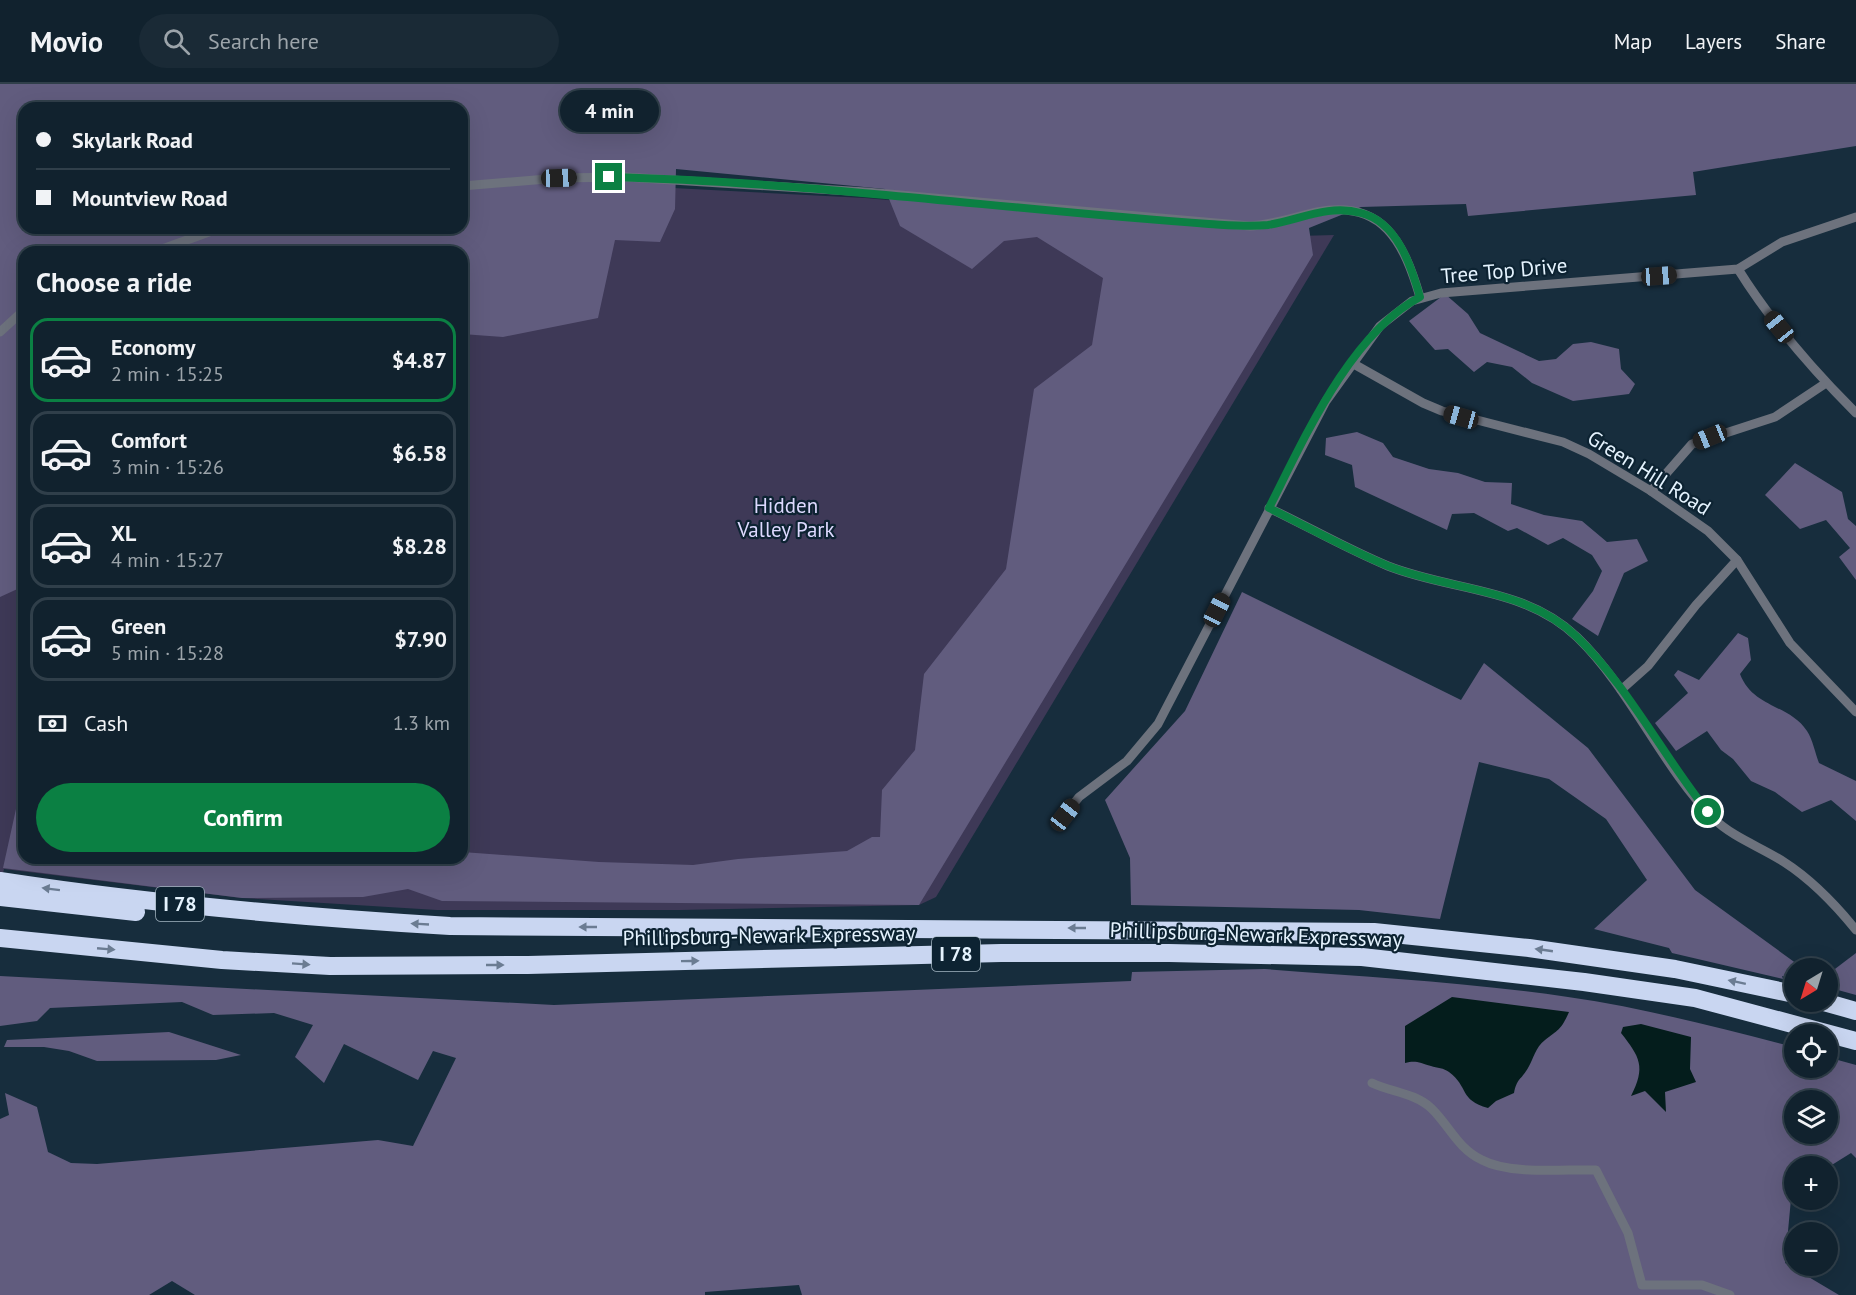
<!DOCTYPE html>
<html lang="en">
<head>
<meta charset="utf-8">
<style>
	body { margin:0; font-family:"PT Sans",sans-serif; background:#1a2a36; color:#f1f3f6; height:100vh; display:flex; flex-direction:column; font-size:22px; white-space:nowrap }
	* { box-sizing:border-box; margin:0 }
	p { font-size:20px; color:#9ca4aa }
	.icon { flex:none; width:33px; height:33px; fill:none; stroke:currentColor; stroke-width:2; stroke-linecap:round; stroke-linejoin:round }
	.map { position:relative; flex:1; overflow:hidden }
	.drawer { position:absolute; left:18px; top:162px; width:450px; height:618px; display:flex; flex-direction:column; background:#11222e; border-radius:18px; box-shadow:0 6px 24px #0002,0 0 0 2px #303f4a }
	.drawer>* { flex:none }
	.guide { position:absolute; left:18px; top:18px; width:450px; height:132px; border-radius:18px; box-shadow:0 6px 24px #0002,0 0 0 2px #303f4a; display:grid; align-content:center; height:132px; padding:0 18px; background:#11222e }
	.needle { width:39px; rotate:218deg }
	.controls { position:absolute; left:1784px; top:874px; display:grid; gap:12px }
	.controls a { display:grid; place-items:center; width:54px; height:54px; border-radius:50%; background:#11222e; box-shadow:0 6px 24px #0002,0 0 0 2px #303f4a; font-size:30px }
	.end { position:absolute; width:27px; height:27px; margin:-14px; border:8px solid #0b8043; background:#fff; box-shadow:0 0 0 3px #fff }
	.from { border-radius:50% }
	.bubble { position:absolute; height:42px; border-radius:21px; background:#11222e; box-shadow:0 6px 24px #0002,0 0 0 2px #303f4a; font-size:20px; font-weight:700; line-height:42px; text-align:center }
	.car { position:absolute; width:18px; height:36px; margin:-18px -9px; border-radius:8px; box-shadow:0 0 4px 2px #0007; background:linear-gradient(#222 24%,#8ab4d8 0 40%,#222 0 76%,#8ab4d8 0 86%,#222 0) }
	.guide b { display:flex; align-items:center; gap:21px; height:57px; font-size:22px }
	.guide b+b { border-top:2px solid #303f4a }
	.guide i { width:15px; height:15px; background:#f1f3f6 }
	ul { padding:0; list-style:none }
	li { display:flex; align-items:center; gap:18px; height:84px; margin:0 12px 9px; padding:0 6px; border:3px solid #303f4a; border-radius:18px }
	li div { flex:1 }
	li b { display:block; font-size:22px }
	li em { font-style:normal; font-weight:700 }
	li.active { border-color:#0b8043 }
	li>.icon { width:54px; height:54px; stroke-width:1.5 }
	h2 { padding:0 18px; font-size:27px; line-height:72px }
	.pay { display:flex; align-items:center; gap:15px; height:66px; padding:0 18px; font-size:22px }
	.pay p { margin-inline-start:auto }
	.primary-button { display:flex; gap:12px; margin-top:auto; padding:12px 18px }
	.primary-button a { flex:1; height:69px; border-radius:36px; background:#0b8043; color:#fff; font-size:24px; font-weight:700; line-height:69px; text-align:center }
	header { display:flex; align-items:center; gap:36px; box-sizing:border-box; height:84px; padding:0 30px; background:#11222e; border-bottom:2px solid #303f4a }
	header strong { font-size:28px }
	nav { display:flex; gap:33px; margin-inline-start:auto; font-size:21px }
	.search { width:420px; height:54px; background:#1a2a36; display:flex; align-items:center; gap:15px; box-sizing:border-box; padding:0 21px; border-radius:33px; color:#9ca4aa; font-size:22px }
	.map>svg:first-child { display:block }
</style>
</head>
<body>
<header>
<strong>Movio</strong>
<div class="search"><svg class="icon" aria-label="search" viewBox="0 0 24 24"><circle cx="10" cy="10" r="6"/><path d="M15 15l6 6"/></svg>Search here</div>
<nav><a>Map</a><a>Layers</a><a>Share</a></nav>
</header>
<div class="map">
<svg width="1856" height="1211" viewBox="0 0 1856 1211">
	<rect width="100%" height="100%" fill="#172d3d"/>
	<!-- green -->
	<polygon fill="#3e3957" points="635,102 865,114 1298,152 1334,151 936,813 919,821 680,826 437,826 242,814 4,785 0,802 0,264 24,243 24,774 462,774 462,144"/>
	<!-- forest -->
	<g fill="#615c7e" fill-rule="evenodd">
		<path d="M0,0H1856V62L1693,88L1696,111L1468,132L1466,120L1361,123L1309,144L1313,171L919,821L442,817L408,805L363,813L242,814L3,784L16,725L24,707V774H462V768L599,778L693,781L738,775L847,767L872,753H880L882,706L915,666L924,590L1006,485L1034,305L1092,261L1103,194L1037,153L1004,157L972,185L900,142L885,105L676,85L675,125L660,158L615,156L598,234L503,253L462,250V168H24V502L0,513ZM24,24H462V144H24Z"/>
		<polygon points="1445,210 1468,230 1480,249 1539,277 1556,275 1573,260 1591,258 1619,265 1621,285 1635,300 1629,310 1573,317 1532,299 1512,283 1487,278 1474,288 1448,265 1435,266 1409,237"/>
		<polygon points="1357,348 1383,359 1393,373 1429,385 1458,389 1485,398 1512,399 1511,420 1544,431 1582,437 1607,458 1637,455 1648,477 1624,489 1598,552 1572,535 1593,507 1602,487 1592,471 1563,454 1548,461 1517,444 1508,447 1474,429 1452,430 1447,446 1355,403 1352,381 1325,371 1326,354"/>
		<polygon points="1795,379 1842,408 1848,435 1856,442 1856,496 1839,473 1850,464 1826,436 1800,445 1765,411"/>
		<polygon points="1242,508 1461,616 1484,579 1588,664 1695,806 1804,885 1794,885 1794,895 1782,892 1783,895 1672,869 1669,864 1594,845 1647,796 1606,735 1549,695 1479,678 1440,835 1359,826 1131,821 1130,774 1105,716 1185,627"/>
		<path d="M1738,549L1748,554L1751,576L1740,590C1753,624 1789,620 1807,647C1813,656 1815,669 1819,679L1856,697V737L1831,716L1802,728L1775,708L1751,697L1733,675L1721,666L1707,647L1676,667L1655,639L1688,609L1674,591L1678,586L1699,596Z"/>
		<polygon points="1856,869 1856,911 1827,903 1827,891"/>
		<path d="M1265,885C1367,893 1468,898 1568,913C1645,924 1719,944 1794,963V984H1827V973L1856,981V1074L1851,1069L1827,1084L1794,1083L1785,1179L1839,1211H802L799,1201L705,1208V1211H195L172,1197L149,1211H0V1035L9,1031L5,1009L37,1023L48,1068L71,1079L97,1080L378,1056L413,1062L456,974L433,967L418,996L344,960L324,999L295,973L313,941L274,929L213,931L182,918L50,924L37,937L0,942V892L554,921L1131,897L1132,888ZM1794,1017H1827V1050H1794Z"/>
		<polygon points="169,948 241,971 216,976 97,977 69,967 44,963 4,963 7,956"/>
	</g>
	<!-- water -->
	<g fill="#041d1c">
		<path d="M1452,913L1569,928C1561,946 1559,945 1545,956C1535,964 1534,974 1528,984C1521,996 1517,994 1514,1009L1496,1017L1488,1024C1459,1016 1469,1003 1449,988C1444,984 1437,984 1431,982C1420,979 1416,976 1405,979V942Z"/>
		<path d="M1641,940L1691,953L1690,985L1696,998L1665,1008L1666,1028L1645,1007L1631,1012C1646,983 1640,973 1621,949L1623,943Z"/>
	</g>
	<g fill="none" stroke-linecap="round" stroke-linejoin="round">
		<!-- minor -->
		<g stroke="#6d727d" stroke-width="9">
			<path d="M462,102L559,94L625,93L866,108L1250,142C1273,141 1294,133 1317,128C1383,115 1404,159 1420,213"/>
			<polyline points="154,168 220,144"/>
			<path d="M1738,185C1771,238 1812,285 1856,329"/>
			<polyline points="0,248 24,226"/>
			<polyline points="1352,279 1423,319 1442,327 1563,358 1589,370 1651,407 1708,447 1737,476 1790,559 1856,628"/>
			<polyline points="1651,407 1692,360 1775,333 1826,299"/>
			<path d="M1269,424C1309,443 1347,465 1388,482C1451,507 1525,503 1577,553C1631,605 1662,683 1714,735C1734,754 1761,763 1784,778C1812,796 1835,820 1856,846"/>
			<polyline points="1621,606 1648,582 1696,521 1737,476"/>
			<polyline points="1065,731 1079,713 1127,677 1158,640 1326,317 1380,242 1412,217 1441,209 1738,185 1782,158 1856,133"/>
			<path d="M1372,999C1391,1008 1415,1009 1431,1024C1449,1041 1457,1064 1482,1076C1510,1091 1564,1085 1596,1086L1628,1149L1642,1201H1702L1730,1211"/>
		</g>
		<!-- motorway -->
		<g stroke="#c9d6f1" stroke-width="18">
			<path d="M0,797C149,820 300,833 450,842L1374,848L1529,864L1675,885L1794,910"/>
			<polyline points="0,813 136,828"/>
			<polyline points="0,854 222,876 330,882 528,881 1001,869 1169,869 1362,873 1584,898 1695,914 1856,957"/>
			<polyline points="1824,918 1856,927"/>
		</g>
	</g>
	<!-- one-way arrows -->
	<defs><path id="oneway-solid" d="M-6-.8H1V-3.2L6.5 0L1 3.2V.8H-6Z" transform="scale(1.5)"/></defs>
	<g fill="#6b7c92">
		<use href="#oneway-solid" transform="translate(51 805) rotate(-173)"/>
		<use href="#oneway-solid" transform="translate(420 840) rotate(-177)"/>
		<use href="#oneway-solid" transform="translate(588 843) rotate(-180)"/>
		<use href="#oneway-solid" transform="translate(1077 844) rotate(-180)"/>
		<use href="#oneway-solid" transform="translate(106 865) rotate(5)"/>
		<use href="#oneway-solid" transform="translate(1544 866) rotate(-172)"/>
		<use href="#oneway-solid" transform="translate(690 877) rotate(-1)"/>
		<use href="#oneway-solid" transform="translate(301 880) rotate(4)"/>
		<use href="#oneway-solid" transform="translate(495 881)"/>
		<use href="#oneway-solid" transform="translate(1737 898) rotate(-168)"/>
	</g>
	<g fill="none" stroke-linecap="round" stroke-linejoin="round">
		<!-- route -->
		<path stroke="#0b8043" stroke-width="8" d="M609,93C810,98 1009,126 1209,140C1228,141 1248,143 1268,141C1299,136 1328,120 1361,129C1397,138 1411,181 1420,213C1350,250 1304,355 1269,424C1308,443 1347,465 1388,482C1451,507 1525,503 1577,553C1627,601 1664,673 1708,728"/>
	</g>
	<g text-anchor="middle" stroke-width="4.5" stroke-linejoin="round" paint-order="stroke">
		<!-- shield labels -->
		<g fill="#0d2332" stroke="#a4b5c1" stroke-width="1.5">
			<rect x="156" y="803" width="48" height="34" rx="4.5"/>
			<rect x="932" y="853" width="48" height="34" rx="4.5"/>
		</g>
		<g font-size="20" font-weight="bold" fill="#e5f3fe">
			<text x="180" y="827">I 78</text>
			<text x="956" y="877">I 78</text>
		</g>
		<!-- street labels -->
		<g font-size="21" fill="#e5f3fe" stroke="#0d2332">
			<text transform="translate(1504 187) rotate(-5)" y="7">Tree Top Drive</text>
			<text transform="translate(1649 389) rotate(32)" y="7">Green Hill Road</text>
			<text transform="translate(1256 851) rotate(2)" y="7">Phillipsburg-Newark Expressway</text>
			<text transform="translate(769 852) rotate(-1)" y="7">Phillipsburg-Newark Expressway</text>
		</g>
		<!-- park labels -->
		<g font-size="21" fill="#ddd9fe" stroke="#0d2332">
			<text x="786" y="429">Hidden<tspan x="786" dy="24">Valley Park</tspan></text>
		</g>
	</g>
</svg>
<div class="controls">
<a><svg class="needle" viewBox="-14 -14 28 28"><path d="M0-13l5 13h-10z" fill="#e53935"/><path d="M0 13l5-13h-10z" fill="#9ca4aa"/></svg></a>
<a><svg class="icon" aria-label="locate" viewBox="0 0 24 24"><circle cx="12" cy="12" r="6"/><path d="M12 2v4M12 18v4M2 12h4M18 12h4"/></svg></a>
<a><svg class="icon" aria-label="layers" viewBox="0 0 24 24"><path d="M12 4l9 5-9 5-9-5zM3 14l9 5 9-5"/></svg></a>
<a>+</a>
<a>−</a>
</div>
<i class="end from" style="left:1708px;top:728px"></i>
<i class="end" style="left:609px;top:93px"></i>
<div class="bubble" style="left:560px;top:6px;width:99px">4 min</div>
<i class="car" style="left:559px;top:94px;rotate:88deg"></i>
<i class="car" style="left:1659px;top:192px;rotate:86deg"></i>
<i class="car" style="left:1779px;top:243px;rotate:321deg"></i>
<i class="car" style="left:1461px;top:333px;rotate:286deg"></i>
<i class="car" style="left:1710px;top:353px;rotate:248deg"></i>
<i class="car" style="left:1217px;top:526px;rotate:27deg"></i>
<i class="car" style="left:1065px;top:731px;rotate:38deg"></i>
<div class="guide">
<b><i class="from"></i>Skylark Road</b>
<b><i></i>Mountview Road</b>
</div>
<section class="drawer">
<h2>Choose a ride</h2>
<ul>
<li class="active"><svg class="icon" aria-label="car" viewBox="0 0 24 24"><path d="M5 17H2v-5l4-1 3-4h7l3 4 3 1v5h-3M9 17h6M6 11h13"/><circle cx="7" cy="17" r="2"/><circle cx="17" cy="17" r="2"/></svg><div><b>Economy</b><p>2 min · 15:25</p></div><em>$4.87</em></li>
<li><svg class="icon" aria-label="car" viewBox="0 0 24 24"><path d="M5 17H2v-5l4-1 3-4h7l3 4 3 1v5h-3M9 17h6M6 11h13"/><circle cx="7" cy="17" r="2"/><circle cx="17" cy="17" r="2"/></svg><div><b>Comfort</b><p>3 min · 15:26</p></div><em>$6.58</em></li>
<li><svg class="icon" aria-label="car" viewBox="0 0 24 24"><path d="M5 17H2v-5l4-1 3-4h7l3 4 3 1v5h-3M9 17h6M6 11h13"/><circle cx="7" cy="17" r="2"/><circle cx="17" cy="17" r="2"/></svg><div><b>XL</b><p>4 min · 15:27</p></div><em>$8.28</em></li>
<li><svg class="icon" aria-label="car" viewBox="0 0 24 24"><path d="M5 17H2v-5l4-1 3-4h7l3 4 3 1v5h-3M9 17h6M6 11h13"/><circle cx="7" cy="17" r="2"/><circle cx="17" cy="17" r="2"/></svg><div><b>Green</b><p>5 min · 15:28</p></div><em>$7.90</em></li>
</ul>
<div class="pay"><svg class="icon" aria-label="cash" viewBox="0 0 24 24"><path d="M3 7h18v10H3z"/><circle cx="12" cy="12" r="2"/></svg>Cash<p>1.3 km</p></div>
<div class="primary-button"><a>Confirm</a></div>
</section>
</div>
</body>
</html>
